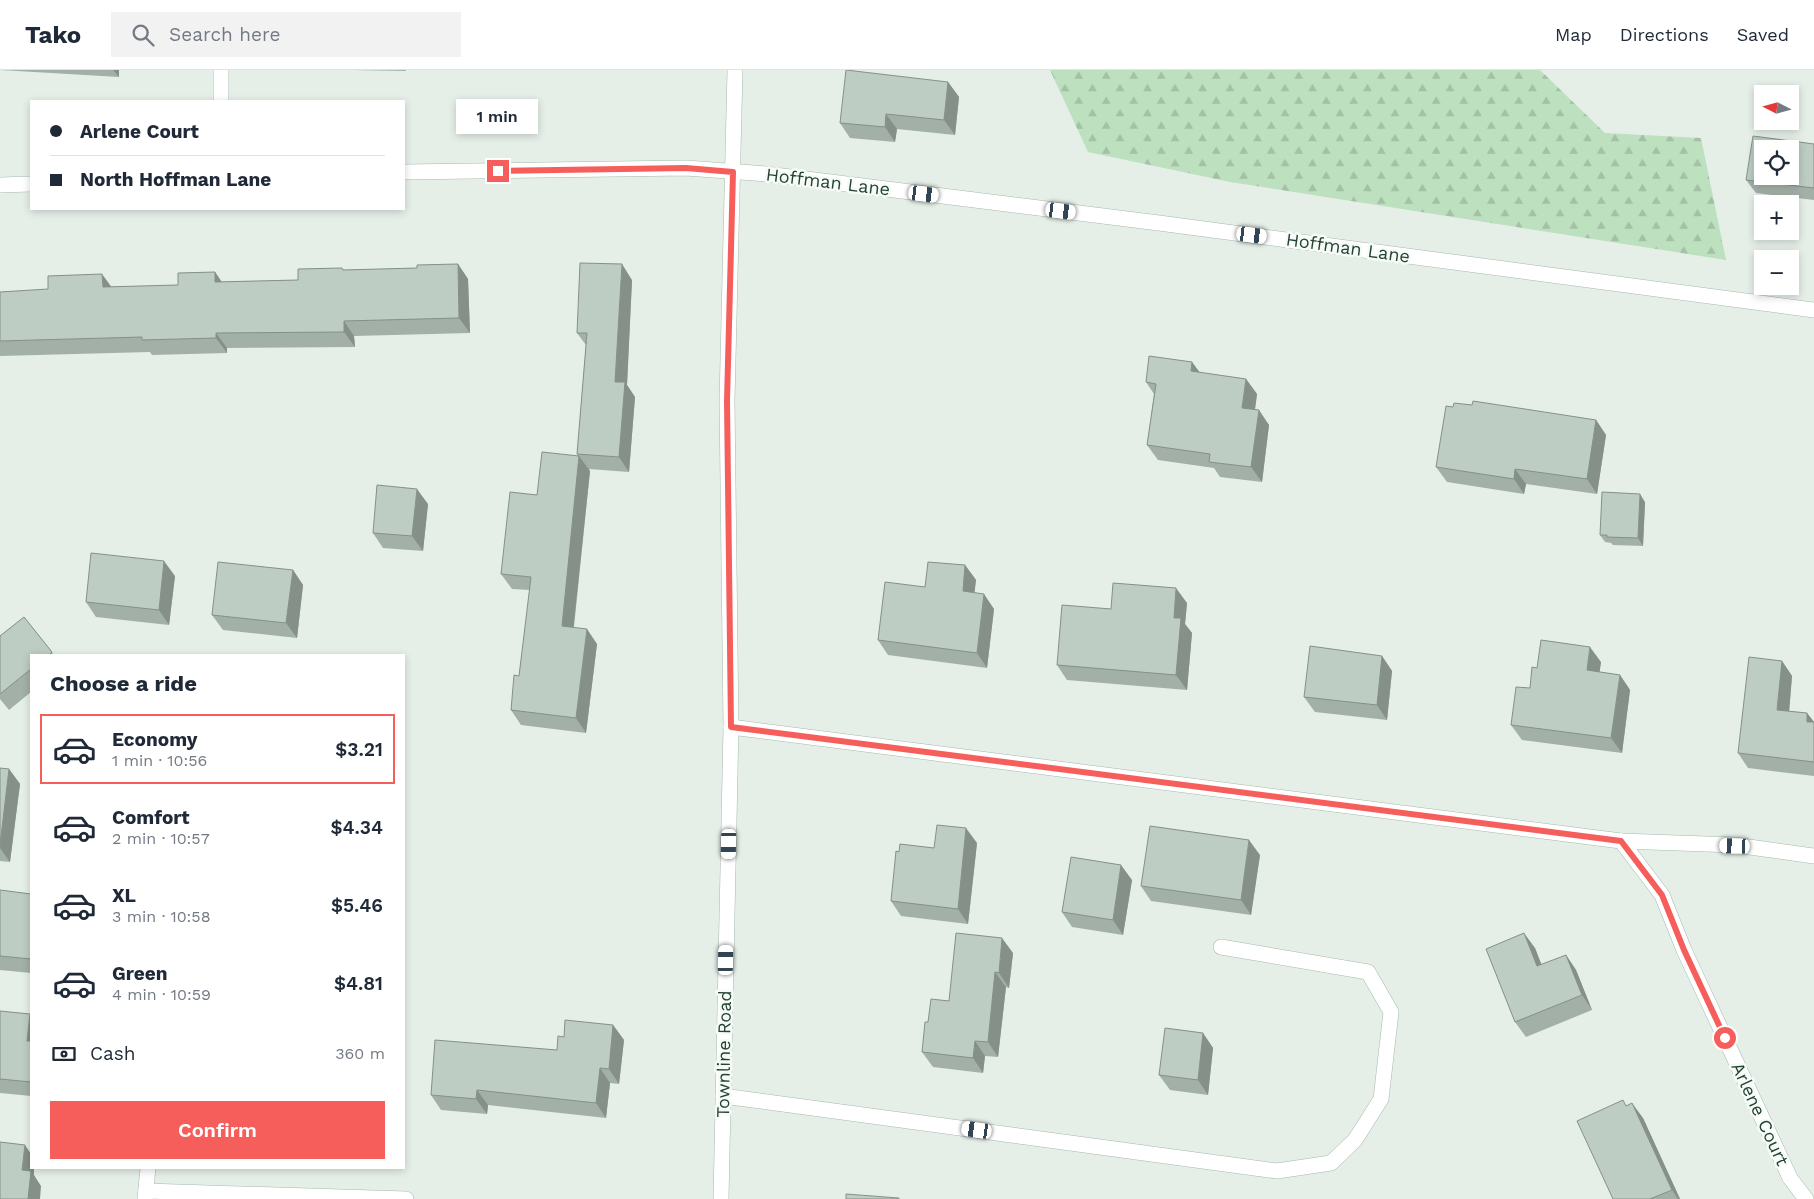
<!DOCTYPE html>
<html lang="en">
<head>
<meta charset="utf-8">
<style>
	body { margin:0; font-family:"Work Sans",sans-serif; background:#f2f2f3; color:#1f2937; height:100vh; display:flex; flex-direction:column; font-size:19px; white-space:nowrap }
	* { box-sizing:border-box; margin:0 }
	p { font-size:16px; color:#747a83 }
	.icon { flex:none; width:28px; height:28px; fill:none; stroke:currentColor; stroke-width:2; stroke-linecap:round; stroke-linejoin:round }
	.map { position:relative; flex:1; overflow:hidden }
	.sheet { position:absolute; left:30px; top:584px; width:375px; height:515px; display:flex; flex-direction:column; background:#fff; border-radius:0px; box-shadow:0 2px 8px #0003 }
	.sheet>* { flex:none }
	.hud { position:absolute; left:30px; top:30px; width:375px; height:110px; border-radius:0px; box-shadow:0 2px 8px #0003; display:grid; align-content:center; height:110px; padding:0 20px; background:#fff }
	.needle { width:32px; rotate:276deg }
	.controls { position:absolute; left:1754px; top:15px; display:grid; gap:10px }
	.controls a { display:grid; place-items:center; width:45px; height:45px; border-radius:0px; background:#fff; box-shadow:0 2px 8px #0003; font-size:25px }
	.end { position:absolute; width:22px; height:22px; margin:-11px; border:6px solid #f65e5b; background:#fff; box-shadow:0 0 0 2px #fff }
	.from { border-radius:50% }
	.bubble { position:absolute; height:35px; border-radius:0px; background:#fff; box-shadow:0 2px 8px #0003; font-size:16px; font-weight:600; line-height:35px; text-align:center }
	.car { position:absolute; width:15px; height:30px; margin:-15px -8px; border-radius:6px; box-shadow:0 0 4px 1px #0007; background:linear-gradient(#fff 24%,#345 0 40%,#fff 0 76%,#345 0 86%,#fff 0) }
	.hud b { display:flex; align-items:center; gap:18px; height:48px; font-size:19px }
	.hud b+b { border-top:1px solid #e0e1e3 }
	.hud i { width:12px; height:12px; background:#1f2937 }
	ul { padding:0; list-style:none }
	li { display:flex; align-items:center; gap:15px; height:70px; margin:0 10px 8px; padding:0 10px; border:2px solid transparent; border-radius:0px }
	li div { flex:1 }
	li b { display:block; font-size:19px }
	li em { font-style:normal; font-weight:600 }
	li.selected { border-color:#f65e5b }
	li>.icon { width:45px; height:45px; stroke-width:1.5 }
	h2 { padding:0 20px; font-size:22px; line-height:60px }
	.pay { display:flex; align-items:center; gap:12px; height:55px; padding:0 20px; font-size:19px }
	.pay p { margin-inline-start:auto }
	.primary-button { display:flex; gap:10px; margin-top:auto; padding:10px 20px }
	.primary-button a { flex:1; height:58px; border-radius:0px; background:#f65e5b; color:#fff; font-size:20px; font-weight:600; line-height:58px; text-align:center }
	header { display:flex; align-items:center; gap:30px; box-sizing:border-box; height:70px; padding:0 25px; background:#fff; border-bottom:1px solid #e0e1e3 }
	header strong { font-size:24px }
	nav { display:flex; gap:28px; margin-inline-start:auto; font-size:18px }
	.search { width:350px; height:45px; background:#f2f2f3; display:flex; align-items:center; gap:12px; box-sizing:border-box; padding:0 18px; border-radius:0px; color:#747a83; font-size:19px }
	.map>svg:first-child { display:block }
</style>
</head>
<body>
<header>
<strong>Tako</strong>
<div class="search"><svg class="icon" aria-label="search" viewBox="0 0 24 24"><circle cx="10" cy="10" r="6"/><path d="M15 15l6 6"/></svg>Search here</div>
<nav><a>Map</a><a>Directions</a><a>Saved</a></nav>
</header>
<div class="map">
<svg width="1814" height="1129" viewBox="0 0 1814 1129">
	<defs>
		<pattern id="forest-firs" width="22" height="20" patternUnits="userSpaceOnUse" patternTransform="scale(1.25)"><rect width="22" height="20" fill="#bde0bf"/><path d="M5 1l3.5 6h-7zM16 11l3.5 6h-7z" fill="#a2c1a5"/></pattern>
	</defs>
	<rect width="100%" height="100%" fill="#e5efe8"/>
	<!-- forest -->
	<polygon fill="url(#forest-firs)" points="1050,0 1540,0 1605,63 1701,68 1726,190 1230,112 1088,82"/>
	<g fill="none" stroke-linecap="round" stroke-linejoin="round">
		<defs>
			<polyline id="service" points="723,1026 1277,1101 1331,1093 1355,1070 1381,1029 1391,942 1368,902 1221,877"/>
			<g id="minor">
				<polyline points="221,31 221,0"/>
				<polyline points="404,102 686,98 766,104 1159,153 1814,240"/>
				<polyline points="0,115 31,114"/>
				<polyline points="731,657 1621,771"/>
				<polyline points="146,1121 406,1129"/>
				<polyline points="145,1129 148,1098"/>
				<polyline points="1806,1129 1790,1108 1684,880 1662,825 1621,771 1735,775 1814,786"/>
			</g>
			<polyline id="tertiary" points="721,1129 731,657 727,331 735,0"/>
		</defs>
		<!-- service casing -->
		<use href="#service" stroke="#a7b8ae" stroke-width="16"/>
		<!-- minor casing -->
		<use href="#minor" stroke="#a7b8ae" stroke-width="16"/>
		<!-- tertiary casing -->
		<use href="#tertiary" stroke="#a7b8ae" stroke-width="16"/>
		<!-- service -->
		<use href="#service" stroke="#fff" stroke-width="15"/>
		<!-- minor -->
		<use href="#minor" stroke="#fff" stroke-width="15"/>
		<!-- tertiary -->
		<use href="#tertiary" stroke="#fff" stroke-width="15"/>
	</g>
	<!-- wall -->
	<g fill="#a3b0a8">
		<polygon points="0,0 119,0 119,7"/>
		<polygon points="352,0 406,0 406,1"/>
		<polygon points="948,12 959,27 955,65 897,59 895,72 850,68 840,53"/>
		<polygon points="1814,74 1814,130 1756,123 1746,110"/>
		<polygon points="458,194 468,209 470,263 354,266 355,277 227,278 227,283 152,285 150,282 0,286 0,222 178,215 215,202 222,212 298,210 342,198 344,200 417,198"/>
		<polygon points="632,210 627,315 635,327 629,402 589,399 590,401 574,557 597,574 586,663 521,655 511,640 519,606 530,520 512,519 501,504 537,425 578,386 577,384 586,275 577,263"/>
		<polygon points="1192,292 1200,303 1246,309 1257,324 1255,340 1269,355 1262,412 1220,407 1214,398 1158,390 1147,375 1154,324 1146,312"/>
		<polygon points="1472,335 1596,350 1606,365 1597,424 1526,414 1524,424 1447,412 1436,397 1453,337"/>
		<polygon points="1645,432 1643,476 1613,475 1611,473 1605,472 1600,465"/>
		<polygon points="428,434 423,481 383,478 373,463"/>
		<polygon points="965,495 976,510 974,523 994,539 987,598 888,585 878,570 925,517"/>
		<polygon points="293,500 303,515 297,568 223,560 212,545"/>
		<polygon points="175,506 169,555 96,547 86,532"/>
		<polygon points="1187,533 1185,554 1192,563 1187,620 1067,610 1057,595 1111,539"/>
		<polygon points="24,547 54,585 31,585 31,622 9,640 0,629 0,566"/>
		<polygon points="1382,586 1392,601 1387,650 1315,642 1304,627"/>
		<polygon points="1782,591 1792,606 1789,641 1807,643 1814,652 1814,706 1748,698 1738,683"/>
		<polygon points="1601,592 1599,602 1620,605 1630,620 1622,683 1522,670 1511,655 1530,618 1537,598"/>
		<polygon points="0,698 9,699 20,714 10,792 0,791"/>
		<polygon points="977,773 968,854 901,846 891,831 899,782"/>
		<polygon points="1260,785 1251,845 1151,831 1141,816"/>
		<polygon points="1132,810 1123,865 1072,857 1062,842"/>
		<polygon points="0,820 31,824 31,903 0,900"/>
		<polygon points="1535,878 1541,895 1566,885 1576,900 1592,940 1526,967 1515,952"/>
		<polygon points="1013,883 1009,918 1006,917 998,987 985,986 983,1003 933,997 922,982 928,952 949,931"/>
		<polygon points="0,941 31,947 31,1026 0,1023"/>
		<polygon points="613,955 624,970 619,1014 610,1013 606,1048 488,1035 487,1044 441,1040 431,1025 557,980 564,967"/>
		<polygon points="1203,963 1213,978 1208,1025 1170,1020 1159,1005"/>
		<polygon points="1627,1035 1643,1048 1680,1129 1613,1129"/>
	</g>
	<!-- shaded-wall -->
	<g fill="#849088">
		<polygon points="113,0 119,0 119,7"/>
		<polygon points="948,12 959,27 955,65 944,50"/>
		<polygon points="886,44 897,59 895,72 885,57"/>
		<polygon points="458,194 468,209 470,263 459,248"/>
		<polygon points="622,194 632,210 627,315 635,327 629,402 619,387 615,312"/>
		<polygon points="215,202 225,217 215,212"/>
		<polygon points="102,204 113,219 103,217"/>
		<polygon points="344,251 354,266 355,277 344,262"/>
		<polygon points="216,263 227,278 227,283 216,268"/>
		<polygon points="1192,292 1203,307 1191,301"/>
		<polygon points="1246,309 1257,324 1253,353 1242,338"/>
		<polygon points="1259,340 1269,355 1262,412 1251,397"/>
		<polygon points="1596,350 1606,365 1597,424 1587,409"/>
		<polygon points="579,386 590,401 572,571 562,556"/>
		<polygon points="1515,399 1526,414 1524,424 1514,409"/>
		<polygon points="417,419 428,434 423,481 412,466"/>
		<polygon points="1640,424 1645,432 1643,476 1638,468"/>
		<polygon points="164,491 175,506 169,555 159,540"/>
		<polygon points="965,495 976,510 973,536 963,521"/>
		<polygon points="293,500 303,515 297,568 286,553"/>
		<polygon points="1176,518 1187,533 1185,554 1192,563 1187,620 1176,605 1174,548"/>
		<polygon points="984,524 994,539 987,598 977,583"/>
		<polygon points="587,559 597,574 586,663 576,648"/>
		<polygon points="1590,577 1601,592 1598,615 1587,600"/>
		<polygon points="1382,586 1392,601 1387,650 1377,635"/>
		<polygon points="1782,591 1792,606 1788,655 1777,640"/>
		<polygon points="1620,605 1630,620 1622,683 1611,668"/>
		<polygon points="1807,643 1814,652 1807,652"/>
		<polygon points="9,699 20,714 10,792 0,778"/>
		<polygon points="966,758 977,773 968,854 958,839"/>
		<polygon points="1249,770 1260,785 1251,845 1241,830"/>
		<polygon points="1121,795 1132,810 1123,865 1113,850"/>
		<polygon points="1524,863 1535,878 1548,911 1537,896"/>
		<polygon points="1002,868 1013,883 1009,918 999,903"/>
		<polygon points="1566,885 1576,900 1592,940 1582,925"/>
		<polygon points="995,902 1006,917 998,987 988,972"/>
		<polygon points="30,944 31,947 31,977 27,971"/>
		<polygon points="613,955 624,970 619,1014 609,999"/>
		<polygon points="1203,963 1213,978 1208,1025 1198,1010"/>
		<polygon points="975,971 985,986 983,1003 973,988"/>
		<polygon points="600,998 610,1013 606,1048 596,1033"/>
		<polygon points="477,1020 488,1035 487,1044 476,1029"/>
		<polygon points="1632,1033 1643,1048 1680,1129 1678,1129 1672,1120"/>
		<polygon points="25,1075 31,1084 31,1098 34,1098 34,1105 41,1116 40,1129 28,1129 22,1100"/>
	</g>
	<!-- building -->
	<g fill="#bdcdc3" stroke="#849088" fill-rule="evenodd">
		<polygon points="846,0 948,12 944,50 886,44 885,57 840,53"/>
		<path d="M1753,66L1814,74V118L1746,110ZM1762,79H1790V106H1762Z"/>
		<polygon points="580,193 622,194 615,312 625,312 619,387 577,384 587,263 577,263"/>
		<polygon points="458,194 459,248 344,251 344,262 216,263 216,268 142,270 142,267 0,271 0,222 48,219 48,206 102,204 103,217 178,215 178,203 215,202 215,212 298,210 298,199 342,198 343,200 417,198 417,195"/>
		<polygon points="1149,286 1192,292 1191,301 1246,309 1242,338 1259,340 1251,397 1209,392 1210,384 1147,375 1156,314 1146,312"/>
		<polygon points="1473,331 1596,350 1587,409 1515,399 1514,409 1436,397 1446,336 1453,337 1454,333 1472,335"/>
		<polygon points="542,382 579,386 562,556 587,559 576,648 511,640 514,605 519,606 531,507 501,504 510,422 537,425"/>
		<polygon points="377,415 417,419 412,466 373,463"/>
		<polygon points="1602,422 1640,424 1638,468 1607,467 1607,465 1600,465"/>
		<polygon points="91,483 164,491 159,540 86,532"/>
		<polygon points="218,492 293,500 286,553 212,545"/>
		<polygon points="928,492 965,495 963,521 984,524 977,583 878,570 885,512 925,517"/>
		<polygon points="1113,513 1176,518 1174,548 1181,548 1176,605 1057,595 1062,535 1111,539"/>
		<polygon points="24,547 52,582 49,585 31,585 31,599 0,624 0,566"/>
		<polygon points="1541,570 1590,577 1587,600 1620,605 1611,668 1511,655 1516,617 1530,618 1532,597 1537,598"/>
		<polygon points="1310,576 1382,586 1377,635 1304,627"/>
		<polygon points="1749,587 1782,591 1777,640 1807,643 1807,652 1814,652 1814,692 1738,683"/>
		<polygon points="0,698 9,699 0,775"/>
		<polygon points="937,755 966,758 958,839 891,831 896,781 899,782 900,774 934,778"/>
		<polygon points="1150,756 1249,770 1241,830 1141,816"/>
		<polygon points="1071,787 1121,795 1113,850 1062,842"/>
		<polygon points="0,820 31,824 31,889 0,886"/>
		<polygon points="956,863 1002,868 999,903 995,902 988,972 975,971 973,988 922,982 925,952 928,952 931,929 949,931"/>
		<polygon points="1524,863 1537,896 1566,885 1582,925 1515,952 1486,879"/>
		<polygon points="0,941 30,944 27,971 31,971 31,1012 0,1009"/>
		<polygon points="565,950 613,955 609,999 600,998 596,1033 477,1020 476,1029 431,1025 435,970 557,980 558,966 564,967"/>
		<polygon points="1165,958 1203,963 1198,1010 1159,1005"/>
		<polygon points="1623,1030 1626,1036 1632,1033 1672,1120 1650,1129 1613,1129 1577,1051"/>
		<polygon points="0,1072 25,1075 22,1100 31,1101 28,1129 0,1129"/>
		<polygon points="846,1124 899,1128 899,1129 846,1129"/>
	</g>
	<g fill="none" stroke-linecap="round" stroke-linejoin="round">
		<!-- route -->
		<polyline stroke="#f65e5b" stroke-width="6" points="498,101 686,98 733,102 727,331 731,657 1621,771 1662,825 1684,880 1725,968"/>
	</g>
	<g text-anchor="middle" stroke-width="5" stroke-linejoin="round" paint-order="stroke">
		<!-- street labels -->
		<g font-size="18" fill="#234232" stroke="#f6fbf7">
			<text transform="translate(828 112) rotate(7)" y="6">Hoffman Lane</text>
			<text transform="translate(1348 178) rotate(8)" y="6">Hoffman Lane</text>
			<text transform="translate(724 984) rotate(-89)" y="6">Townline Road</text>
			<text transform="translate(1760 1044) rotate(65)" y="6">Arlene Court</text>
		</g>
	</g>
</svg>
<div class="controls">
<a><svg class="needle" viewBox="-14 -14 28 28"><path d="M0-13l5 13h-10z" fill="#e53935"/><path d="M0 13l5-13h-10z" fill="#747a83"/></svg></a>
<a><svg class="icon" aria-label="locate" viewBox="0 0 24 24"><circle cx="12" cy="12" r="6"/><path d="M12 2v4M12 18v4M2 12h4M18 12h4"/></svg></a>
<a>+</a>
<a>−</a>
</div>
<i class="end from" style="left:1725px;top:968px"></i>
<i class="end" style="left:498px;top:101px"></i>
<div class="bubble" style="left:456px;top:29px;width:82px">1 min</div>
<i class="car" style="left:924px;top:124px;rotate:97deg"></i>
<i class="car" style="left:1061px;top:141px;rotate:97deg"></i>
<i class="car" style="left:1252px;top:165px;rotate:97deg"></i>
<i class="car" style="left:729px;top:774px;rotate:181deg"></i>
<i class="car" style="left:1735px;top:776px;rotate:272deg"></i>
<i class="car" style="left:726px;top:890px;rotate:1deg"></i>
<i class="car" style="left:977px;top:1060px;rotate:278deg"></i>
<div class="hud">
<b><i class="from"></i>Arlene Court</b>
<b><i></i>North Hoffman Lane</b>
</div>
<section class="sheet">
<h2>Choose a ride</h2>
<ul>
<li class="selected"><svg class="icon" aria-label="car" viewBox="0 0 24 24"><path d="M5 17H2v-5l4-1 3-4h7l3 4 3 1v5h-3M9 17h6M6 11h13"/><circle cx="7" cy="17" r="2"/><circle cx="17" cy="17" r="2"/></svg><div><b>Economy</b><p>1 min · 10:56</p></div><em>$3.21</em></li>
<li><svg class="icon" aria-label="car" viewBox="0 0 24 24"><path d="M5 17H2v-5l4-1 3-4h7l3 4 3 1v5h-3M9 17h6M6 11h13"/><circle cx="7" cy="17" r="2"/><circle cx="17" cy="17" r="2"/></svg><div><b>Comfort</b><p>2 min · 10:57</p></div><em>$4.34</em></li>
<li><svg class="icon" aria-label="car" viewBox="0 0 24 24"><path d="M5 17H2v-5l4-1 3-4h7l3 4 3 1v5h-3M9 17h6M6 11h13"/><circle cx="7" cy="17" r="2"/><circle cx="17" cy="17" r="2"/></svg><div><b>XL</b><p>3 min · 10:58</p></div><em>$5.46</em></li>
<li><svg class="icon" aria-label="car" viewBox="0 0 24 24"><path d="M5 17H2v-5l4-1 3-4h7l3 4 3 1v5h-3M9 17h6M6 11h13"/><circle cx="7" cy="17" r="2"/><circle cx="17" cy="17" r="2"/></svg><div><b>Green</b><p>4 min · 10:59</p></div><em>$4.81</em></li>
</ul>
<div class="pay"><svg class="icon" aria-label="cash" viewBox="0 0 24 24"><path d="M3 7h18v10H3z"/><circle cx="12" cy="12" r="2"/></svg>Cash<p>360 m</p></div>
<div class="primary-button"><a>Confirm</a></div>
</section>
</div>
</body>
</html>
